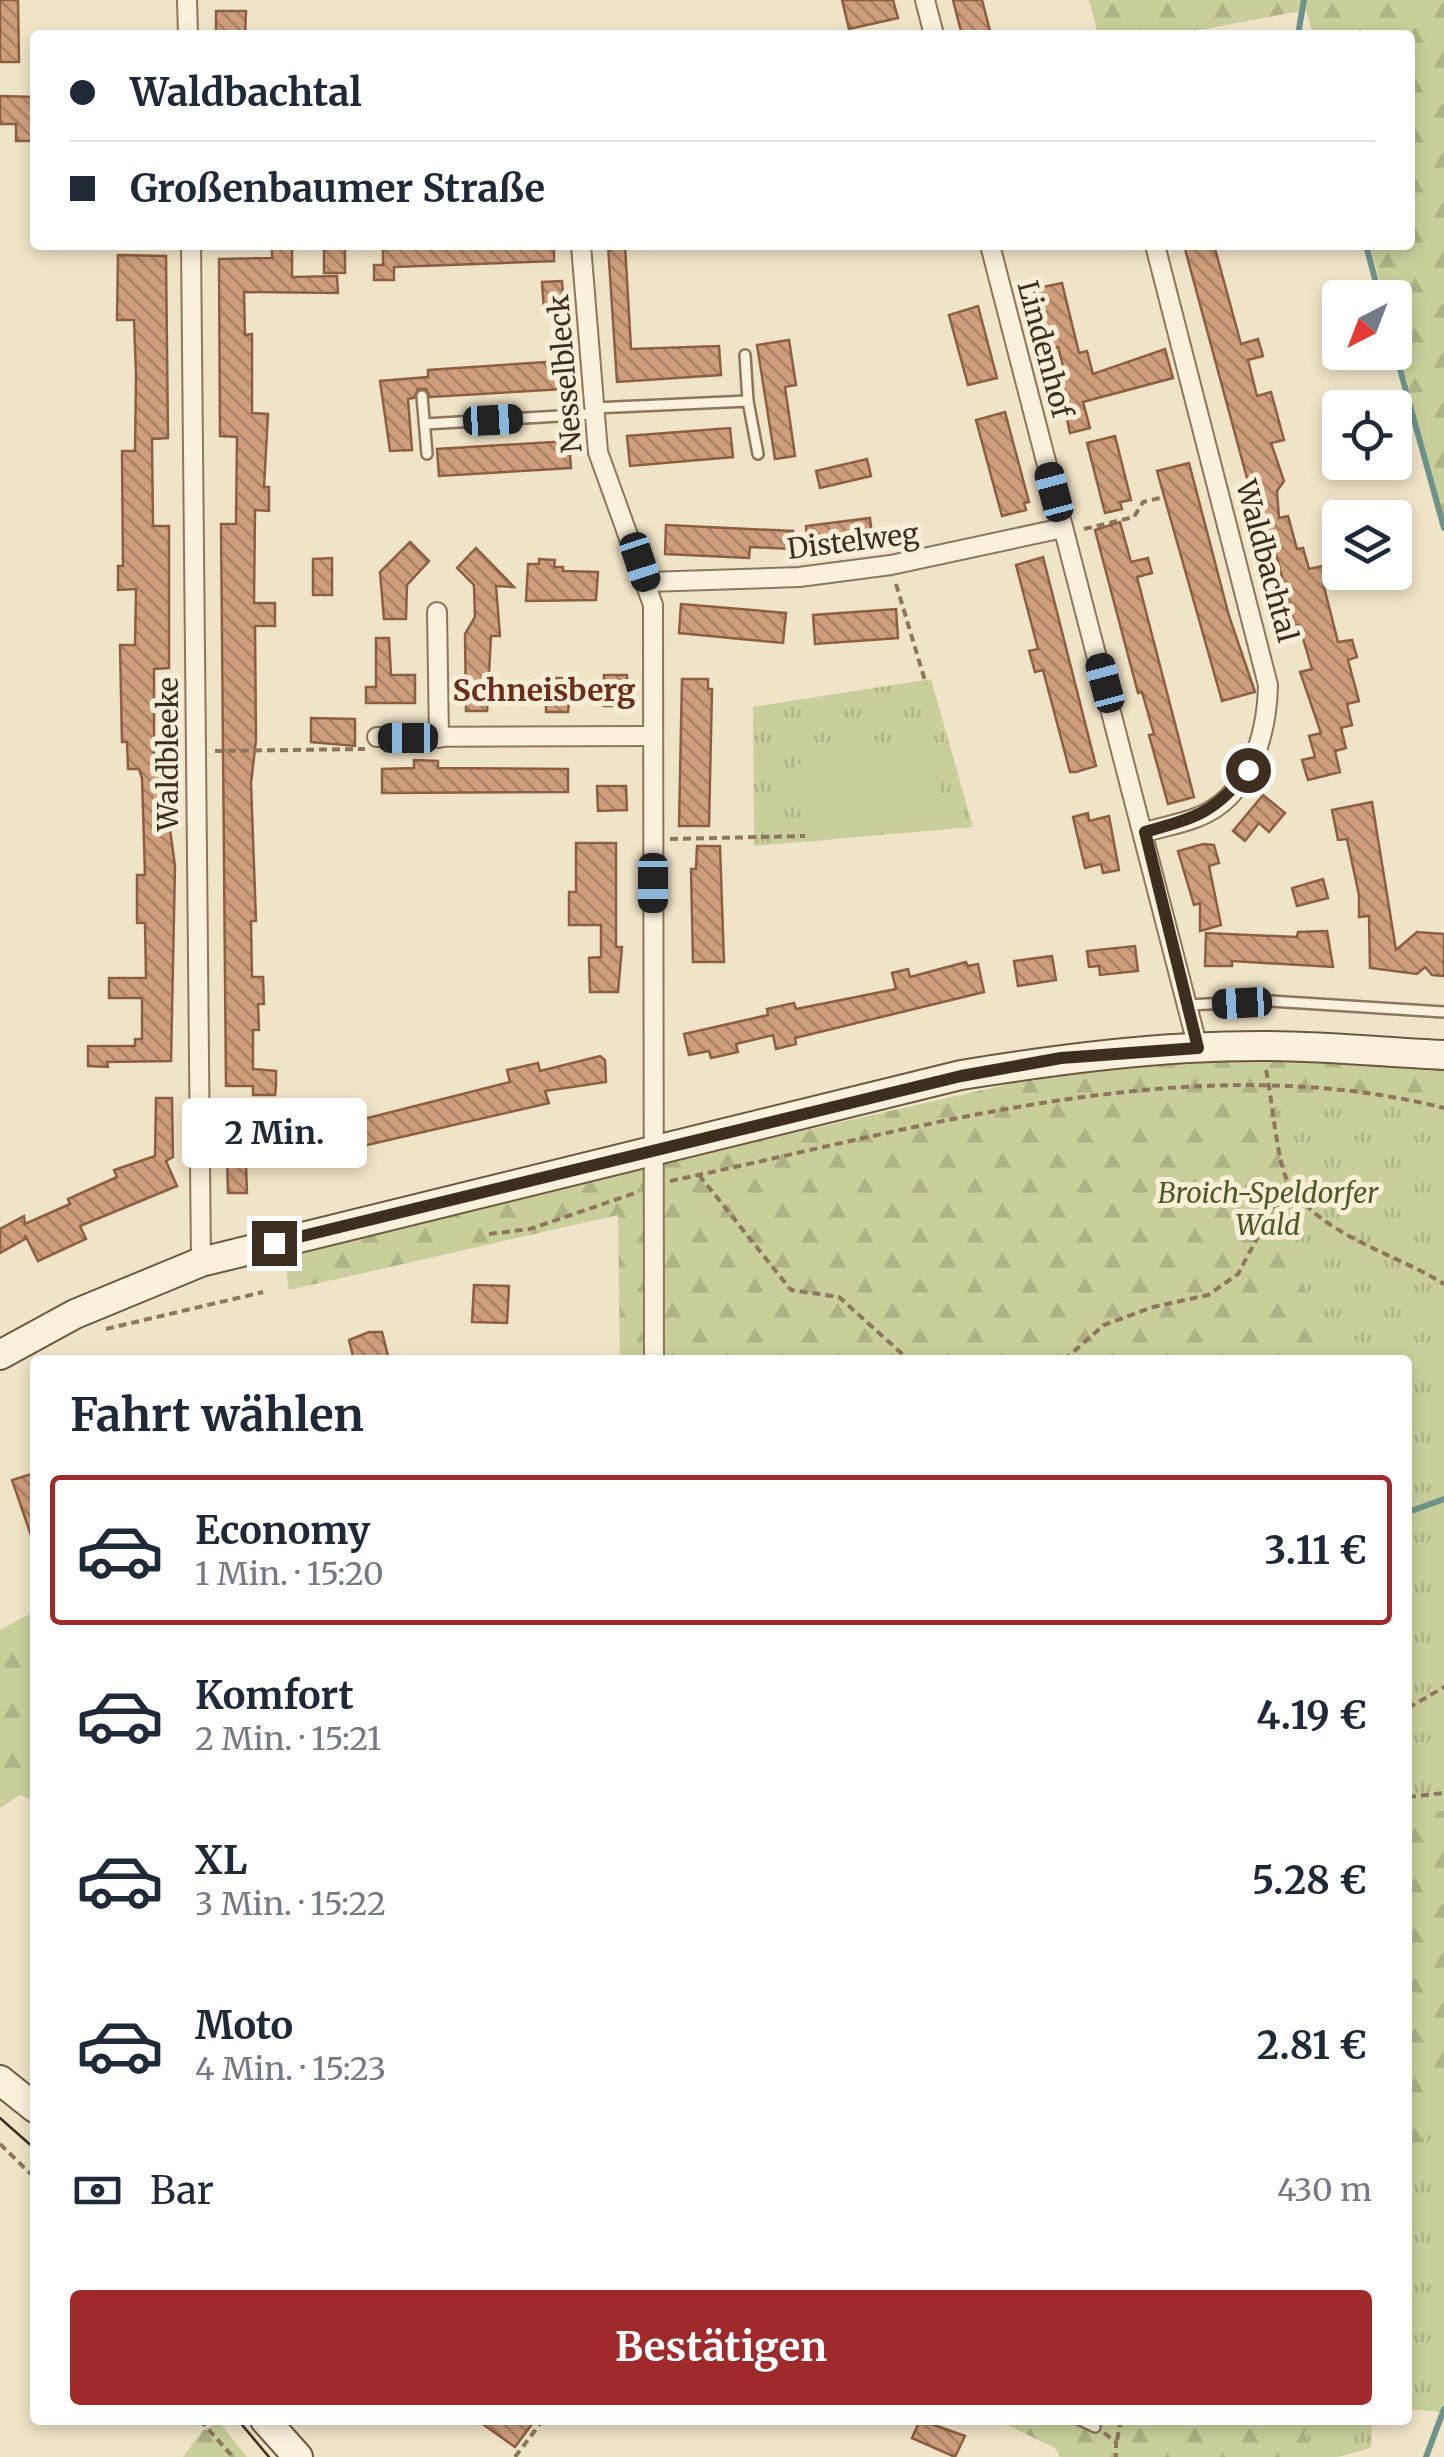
<!DOCTYPE html>
<html lang="de">
<head>
<meta charset="utf-8">
<style>
	body { margin:0; font-family:Merriweather,serif; background:#f6f6f7; color:#1f2937; height:100vh; display:flex; flex-direction:column; font-size:38px; white-space:nowrap }
	* { box-sizing:border-box; margin:0 }
	p { font-size:32px; color:#747a83 }
	.icon { flex:none; width:55px; height:55px; fill:none; stroke:currentColor; stroke-width:2; stroke-linecap:round; stroke-linejoin:round }
	.map { position:relative; flex:1; overflow:hidden }
	.side { position:absolute; left:30px; top:1355px; width:1382px; height:1070px; display:flex; flex-direction:column; background:#fff; border-radius:10px; box-shadow:0 5px 15px #0003 }
	.side>* { flex:none }
	.top-card { position:absolute; left:30px; top:30px; width:1385px; height:220px; border-radius:10px; box-shadow:0 5px 15px #0003; display:grid; align-content:center; height:220px; padding:0 40px; background:#fff }
	.needle { width:65px; rotate:222deg }
	.controls { position:absolute; left:1322px; top:280px; display:grid; gap:20px }
	.controls a { display:grid; place-items:center; width:90px; height:90px; border-radius:10px; background:#fff; box-shadow:0 5px 15px #0003; font-size:50px }
	.end { position:absolute; width:45px; height:45px; margin:-22px; border:12px solid #3d2e20; background:#fff; box-shadow:0 0 0 5px #fff }
	.from { border-radius:50% }
	.bubble { position:absolute; height:70px; border-radius:10px; background:#fff; box-shadow:0 5px 15px #0003; font-size:32px; font-weight:700; line-height:70px; text-align:center }
	.car { position:absolute; width:30px; height:60px; margin:-30px -15px; border-radius:12px; box-shadow:0 0 8px 2px #0007; background:linear-gradient(#222 24%,#8ab4d8 0 40%,#222 0 76%,#8ab4d8 0 86%,#222 0) }
	.top-card b { display:flex; align-items:center; gap:35px; height:95px; font-size:38px }
	.top-card b+b { border-top:2px solid #e0e1e3 }
	.top-card i { width:25px; height:25px; background:#1f2937 }
	ul { padding:0; list-style:none }
	li { display:flex; align-items:center; gap:30px; height:150px; margin:0 20px 15px; padding:0 20px; border:5px solid transparent; border-radius:10px }
	li div { flex:1 }
	li b { display:block; font-size:38px }
	li em { font-style:normal; font-weight:700 }
	li.on { border-color:#9e2a2b }
	li>.icon { width:90px; height:90px; stroke-width:1.5 }
	h2 { padding:0 40px; font-size:45px; line-height:120px }
	.pay { display:flex; align-items:center; gap:25px; height:110px; padding:0 40px; font-size:38px }
	.pay p { margin-inline-start:auto }
	.button { display:flex; gap:20px; margin-top:auto; padding:20px 40px }
	.button a { flex:1; height:115px; border-radius:10px; background:#9e2a2b; color:#fff; font-size:40px; font-weight:700; line-height:115px; text-align:center }
	.map>svg:first-child { display:block }
</style>
</head>
<body>
<div class="map">
<svg width="1444" height="2457" viewBox="0 0 1444 2457">
	<defs>
		<pattern id="forest-firs" width="22" height="20" patternUnits="userSpaceOnUse" patternTransform="scale(2.5)"><rect width="22" height="20" fill="#c9cf9b"/><path d="M5 1l3.5 6h-7zM16 11l3.5 6h-7z" fill="#aeb285"/></pattern>
		<pattern id="park-tufts" width="24" height="20" patternUnits="userSpaceOnUse" patternTransform="scale(2.5)"><rect width="24" height="20" fill="#c9cf9b"/><path d="M3 7l-1-3M5 7V3M7 7l1-3M15 17l-1-3M17 17v-4M19 17l1-3" fill="none" stroke="#aeb285"/></pattern>
		<pattern id="building-back-hatch" width="6" height="6" patternUnits="userSpaceOnUse" patternTransform="scale(2.5)"><rect width="6" height="6" fill="#cf9f7d"/><path d="M-1 5l2 2M0 0l6 6M5-1l2 2" fill="none" stroke="#a98266"/></pattern>
	</defs>
	<rect width="100%" height="100%" fill="#f0e4c8"/>
	<!-- forest -->
	<g fill="url(#forest-firs)">
		<polygon points="1089,0 1444,0 1444,518 1395,337 1395,298 1384,297 1370,245 1410,245 1410,35 1313,35 1306,10 1173,35 1098,35"/>
		<polygon points="1264,1058 1444,1067 1444,2412 1408,2409 1408,1360 620,1360 618,1215 289,1290 283,1248 1054,1074"/>
		<polygon points="35,1611 35,1801 20,1795 0,1808 0,1630"/>
		<polygon points="997,2420 1370,2420 1370,2448 1337,2457 1060,2457 1055,2448"/>
		<polygon points="219,2422 247,2457 183,2457 202,2431"/>
	</g>
	<!-- park -->
	<g fill="url(#park-tufts)">
		<polygon points="931,679 973,827 754,846 753,707"/>
		<polygon points="1287,1095 1444,1101 1444,1811 1408,1812 1408,1360 1287,1360 1322,1346 1280,1205 1304,1205 1286,1159 1275,1099"/>
		<polygon points="1444,2086 1444,2412 1408,2409 1408,2174"/>
		<polygon points="1319,2420 1372,2420 1371,2448 1337,2457 1313,2457 1304,2432"/>
	</g>
	<!-- garden -->
	<polygon fill="#c9cf9b" points="934,747 943,825 806,842 796,764"/>
	<g fill="none" stroke-linecap="round" stroke-linejoin="round">
		<!-- stream -->
		<g stroke="#6f938a" stroke-width="6">
			<polyline points="1298,35 1304,0"/>
			<polyline points="1366,245 1380,298"/>
			<polyline points="1395,351 1444,528"/>
			<polyline points="1408,1512 1444,1499"/>
			<polyline points="1426,2457 1444,2409"/>
		</g>
	</g>
	<!-- building -->
	<g fill="url(#building-back-hatch)" stroke="#8d5f41" stroke-width="2.5">
		<polygon points="0,0 18,0 19,62 0,62"/>
		<polygon points="842,0 893,0 898,18 849,29"/>
		<polygon points="953,0 982,0 990,31 962,35"/>
		<polygon points="216,11 246,11 245,35 216,35"/>
		<polygon points="0,96 35,97 35,141 16,141 16,124 0,124"/>
		<polygon points="272,245 292,245 292,277 337,276 338,293 244,292 245,335 252,334 252,413 268,414 264,487 269,487 269,511 255,510 254,603 275,603 275,626 255,626 256,740 251,783 256,921 251,921 252,977 263,977 264,1004 258,1004 259,1030 253,1030 253,1069 276,1071 276,1087 275,1095 253,1095 253,1086 226,1086 221,524 236,524 237,437 220,436 219,259 272,258"/>
		<rect x="324" y="245" width="21" height="28"/>
		<polygon points="392,245 554,245 554,261 394,267 394,280 374,280 374,265 383,265 383,249 392,249"/>
		<polygon points="608,245 625,245 631,349 719,346 721,375 617,382"/>
		<polygon points="1201,245 1214,245 1241,344 1258,339 1263,356 1248,360 1257,396 1271,392 1284,440 1271,443 1284,481 1277,491 1279,518 1288,516 1297,549 1303,548 1309,569 1331,564 1335,579 1323,583 1338,642 1352,640 1357,657 1348,660 1359,701 1347,704 1352,725 1341,728 1346,748 1335,751 1340,772 1308,780 1302,760 1315,757 1309,736 1321,733 1300,672 1312,669 1299,625 1295,626 1275,550 1269,551 1260,526 1185,249"/>
		<polygon points="118,255 166,256 168,438 152,439 153,526 169,526 169,668 154,669 154,757 170,757 166,800 175,866 171,1061 107,1062 108,1067 88,1066 88,1046 135,1046 135,1039 142,1039 142,998 109,998 109,978 146,978 145,923 137,923 137,875 145,875 142,778 139,769 128,769 127,742 122,742 120,645 135,645 136,589 118,590 118,566 123,566 122,451 135,451 136,375 134,320 117,320"/>
		<polygon points="562,281 564,308 544,310 542,282"/>
		<polygon points="1062,283 1079,353 1087,351 1093,374 1165,349 1173,378 1083,402 1090,428 1070,433 1058,379 1066,377 1058,347 1048,350 1034,289"/>
		<polygon points="978,306 997,378 968,385 949,315"/>
		<polygon points="789,340 796,385 785,387 795,456 775,459 757,345"/>
		<polygon points="561,361 563,389 430,397 426,389 418,389 414,398 408,399 412,450 390,451 380,381 428,377 428,370"/>
		<polygon points="1005,412 1029,502 1024,503 1026,510 1002,516 976,420"/>
		<polygon points="730,428 733,457 630,466 627,436"/>
		<polygon points="1115,436 1131,500 1120,502 1122,509 1105,513 1087,443"/>
		<polygon points="569,441 571,468 439,476 437,449"/>
		<polygon points="867,459 871,476 820,488 816,471"/>
		<polygon points="1189,463 1229,616 1255,692 1222,701 1157,471"/>
		<polygon points="870,518 873,545 808,553 806,526"/>
		<polygon points="1120,522 1131,562 1148,558 1152,573 1137,577 1194,797 1168,804 1149,735 1154,734 1142,692 1138,693 1095,530"/>
		<polygon points="666,525 793,531 791,549 750,547 749,558 665,554"/>
		<polygon points="410,542 429,561 407,585 406,619 384,619 380,572"/>
		<polygon points="476,548 514,587 496,586 500,636 491,636 487,711 466,711 465,634 475,617 474,585 457,568"/>
		<polygon points="1043,557 1096,766 1076,772 1070,772 1043,670 1035,672 1029,651 1038,649 1016,565"/>
		<polygon points="332,558 332,595 313,595 313,559"/>
		<polygon points="539,559 555,560 554,567 563,567 563,571 598,572 596,600 526,601 528,564 539,564"/>
		<polygon points="681,604 786,613 783,643 679,633"/>
		<polygon points="896,609 898,638 815,644 813,615"/>
		<polygon points="376,638 389,638 391,675 415,675 415,703 366,703 366,687 376,687"/>
		<rect x="604" y="675" width="23" height="31"/>
		<polygon points="546,678 572,678 568,712 546,712"/>
		<polygon points="682,679 708,679 708,689 712,689 709,826 679,826"/>
		<polygon points="311,718 355,719 355,746 311,742"/>
		<polygon points="414,760 438,761 438,768 568,769 568,792 382,793 382,769 414,768"/>
		<polygon points="597,786 626,786 627,810 598,811"/>
		<polygon points="1263,795 1285,813 1269,832 1259,823 1245,841 1233,831"/>
		<polygon points="1372,802 1396,950 1417,932 1444,934 1444,976 1432,975 1425,967 1417,974 1370,968 1369,916 1359,917 1359,895 1347,839 1338,840 1332,810"/>
		<polygon points="1088,813 1089,821 1109,816 1119,870 1103,873 1101,864 1085,868 1073,817"/>
		<polygon points="576,843 616,843 616,947 622,947 618,992 590,992 589,958 601,957 601,925 569,925 569,892 576,892"/>
		<polygon points="1203,844 1214,845 1219,863 1209,866 1221,925 1200,931 1200,903 1194,905 1178,851"/>
		<polygon points="697,846 720,846 724,962 693,962 691,869 696,869"/>
		<polygon points="1323,879 1328,898 1297,906 1292,888"/>
		<polygon points="1327,931 1333,967 1232,961 1232,966 1205,966 1206,933 1297,937 1298,932"/>
		<polygon points="1135,946 1138,971 1100,975 1099,966 1089,967 1087,951"/>
		<polygon points="1052,956 1056,980 1018,986 1014,961"/>
		<polygon points="966,962 968,966 978,964 984,992 795,1038 796,1044 776,1049 773,1035 736,1044 738,1052 711,1058 709,1051 689,1055 684,1034 768,1015 767,1009 794,1003 796,1009 896,989 892,973 908,969 910,977"/>
		<polygon points="600,1056 605,1060 606,1082 545,1091 549,1103 328,1154 324,1139 313,1142 309,1123 328,1118 329,1125 352,1122 510,1082 507,1070 538,1063 540,1071"/>
		<polygon points="156,1098 172,1098 173,1157 166,1161 177,1186 80,1226 86,1239 38,1261 25,1235 25,1239 0,1253 0,1229 24,1216 25,1224 70,1204 68,1199 117,1177 114,1170 155,1156"/>
		<polygon points="226,1119 253,1119 253,1142 269,1142 269,1164 246,1166 247,1193 228,1193"/>
		<polygon points="474,1285 509,1286 507,1323 472,1322"/>
		<polygon points="369,1332 382,1332 389,1360 354,1360 349,1340"/>
		<polygon points="35,1473 35,1540 33,1541 12,1480"/>
		<polygon points="477,2420 535,2420 515,2447"/>
		<polygon points="920,2420 965,2436 955,2457 912,2438"/>
	</g>
	<g fill="none" stroke-linecap="round" stroke-linejoin="round">
		<defs>
			<g id="lane">
				<polyline points="745,355 748,401"/>
				<polyline points="422,396 427,454"/>
				<polyline points="594,408 748,401 758,454"/>
				<polyline points="425,424 594,414"/>
				<polyline points="1187,1005 1270,1001 1444,1012"/>
				<polyline points="1080,2420 1095,2427"/>
			</g>
			<g id="street">
				<polyline points="187,0 188,35"/>
				<polyline points="925,0 934,35"/>
				<polyline points="191,245 201,1262"/>
				<polyline points="581,245 598,452 653,605 654,1360"/>
				<polyline points="990,245 1198,1048"/>
				<polyline points="647,582 799,577 891,565 1063,528"/>
				<polyline points="437,612 439,738"/>
				<polyline points="377,737 652,736"/>
				<path d="M1145,832C1162,827 1181,824 1198,817C1250,797 1267,734 1268,685L1155,245"/>
			</g>
			<g id="secondary">
				<path d="M0,1355L75,1314L201,1262L961,1075C1060,1059 1160,1046 1260,1046C1321,1046 1383,1052 1444,1055"/>
				<polyline points="0,2080 35,2108"/>
				<polyline points="265,2420 298,2457"/>
			</g>
		</defs>
		<!-- lane casing -->
		<use href="#lane" stroke="#8d765c" stroke-width="14"/>
		<!-- street casing -->
		<use href="#street" stroke="#8d765c" stroke-width="22"/>
		<!-- secondary casing -->
		<use href="#secondary" stroke="#6f573f" stroke-width="32"/>
		<!-- path -->
		<g stroke="#8d765c" stroke-width="4" stroke-dasharray="8 5" stroke-linecap="butt">
			<polyline points="1084,529 1134,517 1143,502 1164,497"/>
			<polyline points="896,584 926,684"/>
			<polyline points="215,751 365,749"/>
			<polyline points="670,839 805,836"/>
			<path d="M1266,1070C1272,1097 1277,1165 1289,1184C1321,1236 1395,1253 1444,1284"/>
			<polyline points="699,1175 791,1290 839,1297 909,1360"/>
			<path d="M670,1181C920,1129 1189,1044 1444,1108"/>
			<polyline points="489,1234 530,1229 638,1192"/>
			<polyline points="106,1329 263,1292"/>
			<polyline points="1064,1360 1104,1325 1153,1307 1208,1295 1238,1274 1287,1182"/>
			<polyline points="1408,1708 1444,1687"/>
			<polyline points="1408,1797 1444,1793"/>
			<polyline points="0,2144 35,2178"/>
			<polyline points="200,2420 233,2457"/>
			<polyline points="1104,2433 1116,2442 1116,2457"/>
			<polyline points="1117,2440 1121,2420"/>
			<polyline points="515,2457 543,2420"/>
		</g>
		<!-- lane -->
		<use href="#lane" stroke="#faf1dc" stroke-width="9"/>
		<!-- street -->
		<use href="#street" stroke="#faf1dc" stroke-width="18"/>
		<!-- secondary -->
		<use href="#secondary" stroke="#faf1dc" stroke-width="28"/>
		<!-- tram -->
		<g stroke="#3d2e20" stroke-width="2.5">
			<polyline points="0,2118 35,2149"/>
			<polyline points="238,2420 269,2457"/>
		</g>
	</g>
	<g fill="none" stroke-linecap="round" stroke-linejoin="round">
		<!-- route -->
		<path stroke="#3d2e20" stroke-width="12" d="M274,1243L961,1076L1061,1058L1198,1048L1145,832C1194,818 1216,813 1248,770"/>
	</g>
	<g text-anchor="middle" stroke-width="10" stroke-linejoin="round" paint-order="stroke">
		<!-- street labels -->
		<g font-size="28" fill="#3d2e20" stroke="#f7eed8">
			<text transform="translate(1045 349) rotate(75)" y="10">Lindenhof</text>
			<text transform="translate(565 374) rotate(-95)" y="10">Nesselbleck</text>
			<text transform="translate(853 541) rotate(-7)" y="10">Distelweg</text>
			<text transform="translate(1267 561) rotate(75)" y="10">Waldbachtal</text>
			<text transform="translate(168 754) rotate(-90)" y="10">Waldbleeke</text>
		</g>
		<!-- park labels -->
		<g font-size="28" font-style="italic" fill="#4d5a26" stroke="#f7eed8">
			<text x="1268" y="1203">Broich-Speldorfer<tspan x="1268" dy="32">Wald</tspan></text>
		</g>
		<!-- neighbourhood labels -->
		<g font-size="30" font-weight="bold" fill="#6b2e1e" stroke="#f7eed8">
			<text x="544" y="701">Schneisberg</text>
		</g>
	</g>
</svg>
<div class="controls">
<a><svg class="needle" viewBox="-14 -14 28 28"><path d="M0-13l5 13h-10z" fill="#e53935"/><path d="M0 13l5-13h-10z" fill="#747a83"/></svg></a>
<a><svg class="icon" aria-label="locate" viewBox="0 0 24 24"><circle cx="12" cy="12" r="6"/><path d="M12 2v4M12 18v4M2 12h4M18 12h4"/></svg></a>
<a><svg class="icon" aria-label="layers" viewBox="0 0 24 24"><path d="M12 4l9 5-9 5-9-5zM3 14l9 5 9-5"/></svg></a>
</div>
<i class="end from" style="left:1248px;top:770px"></i>
<i class="end" style="left:274px;top:1243px"></i>
<div class="bubble" style="left:182px;top:1098px;width:185px">2 Min.</div>
<i class="car" style="left:493px;top:420px;rotate:87deg"></i>
<i class="car" style="left:1054px;top:492px;rotate:345deg"></i>
<i class="car" style="left:640px;top:562px;rotate:162deg"></i>
<i class="car" style="left:1105px;top:683px;rotate:345deg"></i>
<i class="car" style="left:408px;top:738px;rotate:270deg"></i>
<i class="car" style="left:653px;top:883px;rotate:180deg"></i>
<i class="car" style="left:1242px;top:1003px;rotate:267deg"></i>
<div class="top-card">
<b><i class="from"></i>Waldbachtal</b>
<b><i></i>Großenbaumer Straße</b>
</div>
<section class="side">
<h2>Fahrt wählen</h2>
<ul>
<li class="on"><svg class="icon" aria-label="car" viewBox="0 0 24 24"><path d="M5 17H2v-5l4-1 3-4h7l3 4 3 1v5h-3M9 17h6M6 11h13"/><circle cx="7" cy="17" r="2"/><circle cx="17" cy="17" r="2"/></svg><div><b>Economy</b><p>1 Min. · 15:20</p></div><em>3.11 €</em></li>
<li><svg class="icon" aria-label="car" viewBox="0 0 24 24"><path d="M5 17H2v-5l4-1 3-4h7l3 4 3 1v5h-3M9 17h6M6 11h13"/><circle cx="7" cy="17" r="2"/><circle cx="17" cy="17" r="2"/></svg><div><b>Komfort</b><p>2 Min. · 15:21</p></div><em>4.19 €</em></li>
<li><svg class="icon" aria-label="car" viewBox="0 0 24 24"><path d="M5 17H2v-5l4-1 3-4h7l3 4 3 1v5h-3M9 17h6M6 11h13"/><circle cx="7" cy="17" r="2"/><circle cx="17" cy="17" r="2"/></svg><div><b>XL</b><p>3 Min. · 15:22</p></div><em>5.28 €</em></li>
<li><svg class="icon" aria-label="car" viewBox="0 0 24 24"><path d="M5 17H2v-5l4-1 3-4h7l3 4 3 1v5h-3M9 17h6M6 11h13"/><circle cx="7" cy="17" r="2"/><circle cx="17" cy="17" r="2"/></svg><div><b>Moto</b><p>4 Min. · 15:23</p></div><em>2.81 €</em></li>
</ul>
<div class="pay"><svg class="icon" aria-label="cash" viewBox="0 0 24 24"><path d="M3 7h18v10H3z"/><circle cx="12" cy="12" r="2"/></svg>Bar<p>430 m</p></div>
<div class="button"><a>Bestätigen</a></div>
</section>
</div>
</body>
</html>
